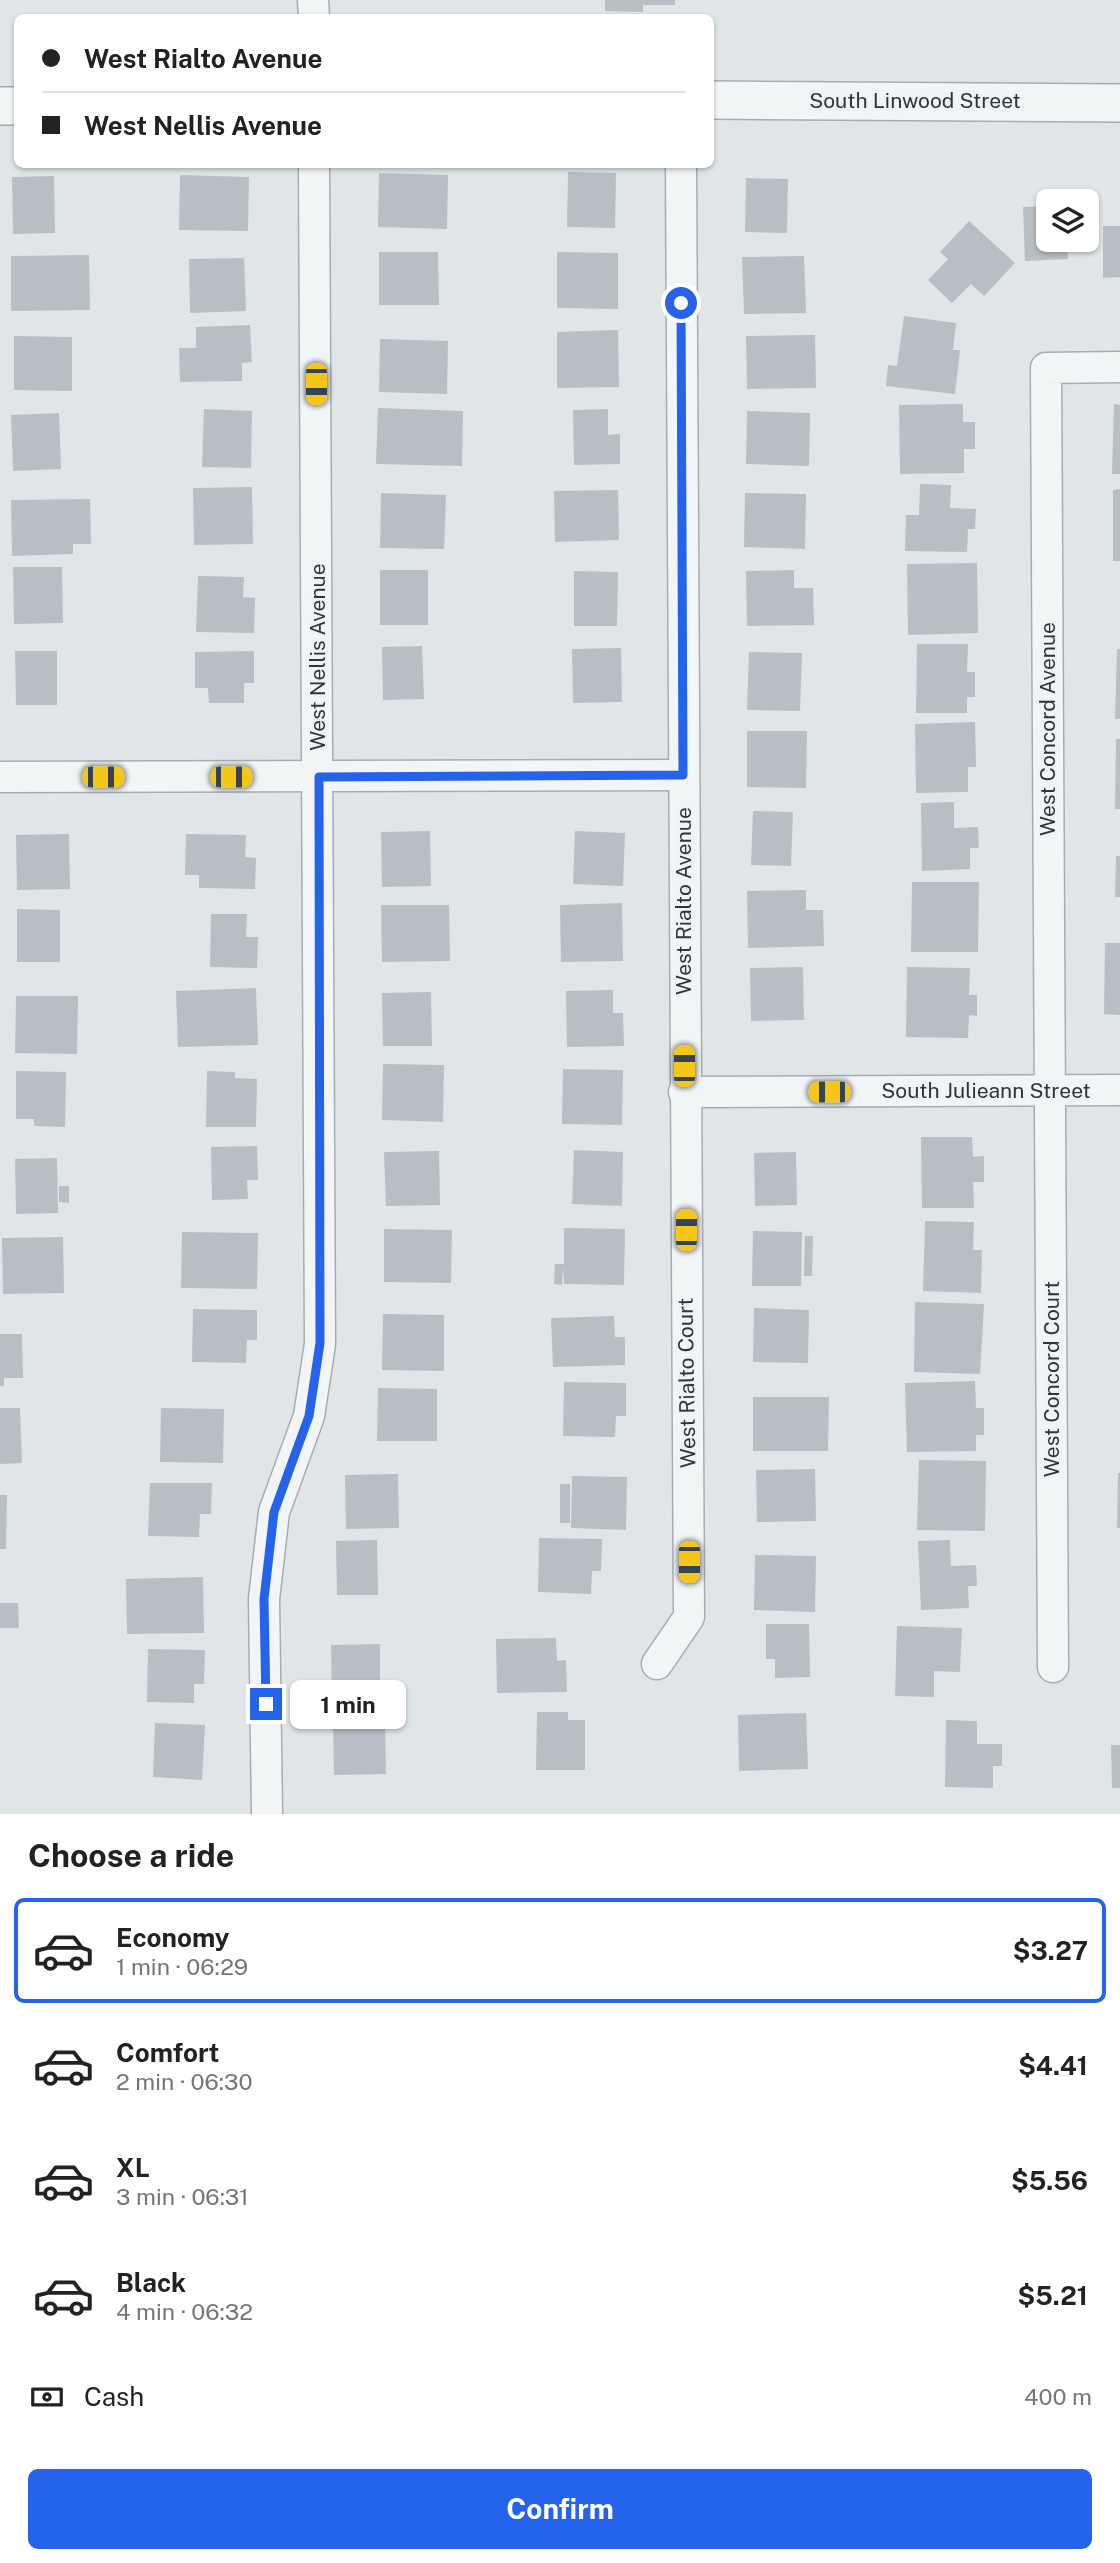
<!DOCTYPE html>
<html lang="en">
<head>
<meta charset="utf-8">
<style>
	body { margin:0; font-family:"Public Sans",sans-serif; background:#f6f6f6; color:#222; height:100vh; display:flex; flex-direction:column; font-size:26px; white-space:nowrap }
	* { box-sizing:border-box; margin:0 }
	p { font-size:23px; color:#767676 }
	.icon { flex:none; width:38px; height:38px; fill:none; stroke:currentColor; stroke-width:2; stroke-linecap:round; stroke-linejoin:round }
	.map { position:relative; height:1814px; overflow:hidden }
	.side { display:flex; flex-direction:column; background:#fff; flex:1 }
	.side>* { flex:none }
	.banner { position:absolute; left:14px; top:14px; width:700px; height:154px; border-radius:10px; box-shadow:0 2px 5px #0004; display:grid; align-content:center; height:154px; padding:0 28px; background:#fff }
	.tools { position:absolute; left:1036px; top:189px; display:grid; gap:14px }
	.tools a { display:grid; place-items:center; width:63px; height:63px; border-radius:10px; background:#fff; box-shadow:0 2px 5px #0004; font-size:35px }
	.end { position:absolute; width:32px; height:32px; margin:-16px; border:9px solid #2563eb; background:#fff; box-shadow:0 0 0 4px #fff }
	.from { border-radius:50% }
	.bubble { position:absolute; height:49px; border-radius:10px; background:#fff; box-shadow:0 2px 5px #0004; font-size:23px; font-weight:700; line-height:49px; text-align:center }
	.car { position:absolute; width:21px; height:42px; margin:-21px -10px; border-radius:9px; box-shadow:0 0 5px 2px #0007; background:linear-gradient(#f5c518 24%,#345 0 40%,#f5c518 0 76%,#345 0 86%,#f5c518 0) }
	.banner b { display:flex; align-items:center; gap:24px; height:66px; font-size:26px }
	.banner b+b { border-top:2px solid #e0e0e0 }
	.banner i { width:18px; height:18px; background:#222 }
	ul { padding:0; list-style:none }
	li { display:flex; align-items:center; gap:21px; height:105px; margin:0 14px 10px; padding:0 14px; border:4px solid transparent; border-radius:10px }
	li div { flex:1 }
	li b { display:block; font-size:26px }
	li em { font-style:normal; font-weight:700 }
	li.on { border-color:#2563eb }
	li>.icon { width:63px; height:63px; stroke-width:1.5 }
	h2 { padding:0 28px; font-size:32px; line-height:84px }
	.pay { display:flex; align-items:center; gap:18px; height:77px; padding:0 28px; font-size:26px }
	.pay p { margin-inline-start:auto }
	.primary-button { display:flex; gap:14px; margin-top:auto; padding:14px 28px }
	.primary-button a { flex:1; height:80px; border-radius:10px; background:#2563eb; color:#fff; font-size:28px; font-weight:700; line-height:80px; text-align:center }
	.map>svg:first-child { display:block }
</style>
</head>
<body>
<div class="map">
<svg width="1120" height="1814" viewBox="0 0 1120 1814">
	<rect width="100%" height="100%" fill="#e0e5e8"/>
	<!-- building -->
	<g fill="#b8bfc4">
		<polygon points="605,0 675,0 675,5 643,5 643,12 605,11"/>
		<polygon points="568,172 616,173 615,228 567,227"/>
		<polygon points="379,173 448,175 447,229 378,227"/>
		<polygon points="180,175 249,177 248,231 179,230"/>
		<polygon points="54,176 55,233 13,234 12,177"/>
		<polygon points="746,178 788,179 787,233 745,232"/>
		<polygon points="1087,205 1093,205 1094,239 1087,239"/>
		<polygon points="1048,206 1048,240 1067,240 1068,259 1025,261 1023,207"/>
		<polygon points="969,221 1015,263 984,296 971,284 952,303 928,280 948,259 940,252"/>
		<polygon points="1103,226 1120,226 1120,277 1103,278"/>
		<polygon points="379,252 438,252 439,305 379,305"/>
		<polygon points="557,252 618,253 618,309 557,308"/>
		<polygon points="89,255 90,310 11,311 11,256"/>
		<polygon points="804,256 806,313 744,314 742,257"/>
		<polygon points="244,258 246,311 190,313 189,259"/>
		<polygon points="904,316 956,323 953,350 960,350 955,394 886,386 888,365 897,366"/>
		<polygon points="250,325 252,362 242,363 242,381 180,382 179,348 196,348 196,327"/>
		<polygon points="618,330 619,387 557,388 557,332"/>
		<polygon points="815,335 816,388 747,389 746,336"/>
		<polygon points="14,336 72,337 72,391 14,390"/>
		<polygon points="380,339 448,341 447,394 379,392"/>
		<polygon points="963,404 963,422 975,422 975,449 964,449 964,473 900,474 899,405"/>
		<polygon points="1114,404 1120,405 1120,474 1112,474"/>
		<polygon points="378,408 463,411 462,466 376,464"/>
		<polygon points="204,409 252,411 251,468 202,467"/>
		<polygon points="608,409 608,435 620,434 620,464 574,465 573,410"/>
		<polygon points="747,411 810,413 809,466 746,464"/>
		<polygon points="59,413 61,469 13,471 11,415"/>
		<polygon points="920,484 951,485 950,508 976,509 975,529 968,529 967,552 905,551 906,515 919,515"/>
		<polygon points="252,487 253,544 194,545 193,488"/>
		<polygon points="1120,489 1120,561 1113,561 1113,490"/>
		<polygon points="618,490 619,540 555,542 554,491"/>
		<polygon points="381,493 446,495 444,549 380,548"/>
		<polygon points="745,493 806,494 805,549 744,547"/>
		<polygon points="90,499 91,544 73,544 73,554 12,556 11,500"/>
		<polygon points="977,563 978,633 908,635 907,564"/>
		<polygon points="13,567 62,567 63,623 14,624"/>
		<rect x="380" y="570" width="48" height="55"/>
		<polygon points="794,570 794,588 813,588 814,625 747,626 746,571"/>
		<polygon points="574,571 618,572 617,626 574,626"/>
		<polygon points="198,576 244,577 243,597 255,598 254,633 196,632"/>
		<polygon points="917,644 968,644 967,672 975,672 975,697 967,697 967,713 916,713"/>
		<polygon points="422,646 424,699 383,700 382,647"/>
		<polygon points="621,648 622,702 573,703 572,649"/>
		<polygon points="1117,649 1120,649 1120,719 1115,719"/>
		<polygon points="15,651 57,651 57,705 16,705"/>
		<polygon points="254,651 254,683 244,683 244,703 209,703 208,688 195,688 195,652"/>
		<polygon points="749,652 802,653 800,711 747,710"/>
		<polygon points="975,722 976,767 968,767 968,792 916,793 915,724"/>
		<polygon points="747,731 807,731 806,788 747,787"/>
		<polygon points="1116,739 1120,739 1120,809 1115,809"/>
		<polygon points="954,802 954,828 978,827 979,848 970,848 970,869 922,871 921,803"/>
		<polygon points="753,811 793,812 791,866 751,865"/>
		<polygon points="430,831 431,886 382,887 381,832"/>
		<polygon points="575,831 625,833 623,886 573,884"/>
		<polygon points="69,834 70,889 17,890 16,835"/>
		<polygon points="186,834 246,835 245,857 256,858 255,889 199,888 199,875 185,875"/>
		<polygon points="1116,856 1120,856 1120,897 1115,897"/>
		<polygon points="912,882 979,882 978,952 911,952"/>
		<polygon points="806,890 806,910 823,910 824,946 748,948 747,891"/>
		<polygon points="622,903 623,961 561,962 560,905"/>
		<polygon points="381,905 449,905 450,961 382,962"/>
		<polygon points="17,909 60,910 60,962 17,962"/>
		<polygon points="211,914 247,914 246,937 258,937 257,968 210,967"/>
		<polygon points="1105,943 1120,943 1120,1015 1104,1014"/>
		<polygon points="803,967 804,1020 751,1021 750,968"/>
		<polygon points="907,967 970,968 969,995 977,995 977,1016 969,1015 968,1038 906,1037"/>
		<polygon points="256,988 258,1045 178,1047 176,991"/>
		<polygon points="613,990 613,1013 623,1013 624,1046 567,1047 566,991"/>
		<polygon points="431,992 432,1046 383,1046 382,993"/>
		<polygon points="16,996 78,996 77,1054 15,1053"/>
		<polygon points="383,1064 444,1065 443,1122 382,1120"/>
		<polygon points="563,1069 623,1070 622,1125 562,1124"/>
		<polygon points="16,1071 66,1072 65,1127 34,1126 34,1119 16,1119"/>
		<polygon points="207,1071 235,1072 235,1078 257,1079 256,1127 206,1127"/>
		<polygon points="921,1137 972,1137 973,1157 984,1156 984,1182 973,1182 974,1208 922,1208"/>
		<polygon points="257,1146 258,1180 247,1180 248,1199 212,1200 211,1147"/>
		<polygon points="574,1150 623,1152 622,1206 572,1204"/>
		<polygon points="439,1151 440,1205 386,1206 384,1152"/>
		<polygon points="796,1152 797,1205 755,1206 754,1153"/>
		<polygon points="57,1158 58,1213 16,1214 15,1159"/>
		<polygon points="59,1186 69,1186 69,1203 59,1202"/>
		<polygon points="925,1221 974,1222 973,1250 982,1250 981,1293 923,1291"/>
		<polygon points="564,1228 625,1229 624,1285 564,1284 563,1267 562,1285 554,1284 555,1264 564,1264"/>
		<polygon points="384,1229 452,1230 451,1283 384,1282"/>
		<polygon points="753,1231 802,1232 801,1286 752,1286"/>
		<polygon points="182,1232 258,1233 257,1289 181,1288"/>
		<polygon points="805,1236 813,1236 812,1276 804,1276"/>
		<polygon points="63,1237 64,1293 3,1294 2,1238"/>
		<polygon points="915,1302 984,1304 980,1374 914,1372"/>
		<polygon points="754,1308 809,1310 808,1363 753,1362"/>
		<polygon points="193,1309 257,1310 257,1340 247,1340 246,1363 192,1362"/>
		<polygon points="383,1314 444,1315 444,1371 382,1370"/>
		<polygon points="614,1316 615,1337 625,1337 625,1365 553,1367 551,1318"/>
		<polygon points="0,1334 22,1334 23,1378 4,1378 4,1386 0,1386"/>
		<polygon points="975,1381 976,1408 984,1408 984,1435 976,1435 976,1451 907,1452 905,1383"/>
		<polygon points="564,1382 626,1383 626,1416 616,1416 615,1437 563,1436"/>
		<polygon points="378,1388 437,1389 437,1441 377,1441"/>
		<polygon points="753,1397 829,1397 828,1451 753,1451"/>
		<polygon points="0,1408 20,1408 22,1463 0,1464"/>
		<polygon points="161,1408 224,1409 223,1463 160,1462"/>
		<polygon points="919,1460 986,1461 985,1531 917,1530"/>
		<polygon points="815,1469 816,1521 757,1522 756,1470"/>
		<polygon points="1118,1473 1120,1473 1120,1528 1117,1528"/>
		<polygon points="398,1474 399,1528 346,1529 345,1475"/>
		<polygon points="572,1476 627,1477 626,1530 571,1528"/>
		<polygon points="150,1483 212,1483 211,1514 200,1514 199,1537 148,1536"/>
		<rect x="560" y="1484" width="10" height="39"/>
		<polygon points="0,1495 7,1495 6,1549 0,1549"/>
		<polygon points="539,1538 602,1539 601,1571 592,1571 591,1594 538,1592"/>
		<polygon points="377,1540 378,1595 337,1595 336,1541"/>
		<polygon points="950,1540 951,1566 976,1565 977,1586 968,1586 969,1608 921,1610 918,1541"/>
		<polygon points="755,1555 816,1556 815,1612 754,1610"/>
		<polygon points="203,1577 204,1633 127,1634 126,1579"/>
		<polygon points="0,1603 18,1603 19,1628 0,1628"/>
		<polygon points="766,1624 809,1624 810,1677 775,1678 775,1659 766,1659"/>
		<polygon points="897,1626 962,1628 960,1672 934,1671 934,1697 895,1696"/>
		<polygon points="556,1638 557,1661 566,1660 567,1692 497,1693 496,1639"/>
		<polygon points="380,1644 380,1697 332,1697 331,1645"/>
		<polygon points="148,1649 205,1650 204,1684 194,1684 194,1703 147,1702"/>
		<polygon points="537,1712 568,1712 568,1720 585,1720 585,1770 536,1770"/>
		<polygon points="806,1713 808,1769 739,1771 738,1715"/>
		<polygon points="385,1719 386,1774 334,1775 333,1721"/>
		<polygon points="946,1720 977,1721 977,1744 1002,1744 1002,1766 993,1766 993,1788 945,1787"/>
		<polygon points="155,1723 205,1725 202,1780 153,1777"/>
		<polygon points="1111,1745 1120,1745 1120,1788 1112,1788"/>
	</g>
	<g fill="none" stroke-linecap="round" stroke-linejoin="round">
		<defs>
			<g id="minor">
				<polyline points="313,0 314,18"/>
				<polyline points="0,777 683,775"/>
				<polyline points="684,1092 1120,1090"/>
				<polyline points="657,1664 689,1617 681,164"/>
				<polyline points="1053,1667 1046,368 1120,367"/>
				<polyline points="267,1814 264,1599 274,1512 309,1416 320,1344 314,164"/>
			</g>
			<g id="tertiary">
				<polyline points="710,100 1120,103"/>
				<polyline points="0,106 18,106"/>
			</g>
		</defs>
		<!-- minor casing -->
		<use href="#minor" stroke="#a6adb2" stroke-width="33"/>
		<!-- tertiary casing -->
		<use href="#tertiary" stroke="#a6adb2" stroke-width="40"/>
		<!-- minor -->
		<use href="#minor" stroke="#f2f5f6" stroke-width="30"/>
		<!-- tertiary -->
		<use href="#tertiary" stroke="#f2f5f6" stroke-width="37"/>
	</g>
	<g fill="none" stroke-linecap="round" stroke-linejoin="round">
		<!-- route -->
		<polyline stroke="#2563eb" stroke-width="9" points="266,1704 264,1599 274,1512 309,1416 320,1343 319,777 683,775 681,303"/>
	</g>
	<g text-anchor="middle" stroke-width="6" stroke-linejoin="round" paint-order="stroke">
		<!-- street labels -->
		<g font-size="21" fill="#2a353e" stroke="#eff3f5">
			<text x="915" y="108">South Linwood Street</text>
			<text transform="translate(318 657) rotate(-90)" y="7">West Nellis Avenue</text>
			<text transform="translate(1048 729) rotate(-90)" y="7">West Concord Avenue</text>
			<text transform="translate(684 901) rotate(-90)" y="7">West Rialto Avenue</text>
			<text x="986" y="1098">South Julieann Street</text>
			<text transform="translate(1052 1379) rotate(-90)" y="7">West Concord Court</text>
			<text transform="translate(687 1383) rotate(-91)" y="7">West Rialto Court</text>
		</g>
	</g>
</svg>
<div class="tools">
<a><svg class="icon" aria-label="layers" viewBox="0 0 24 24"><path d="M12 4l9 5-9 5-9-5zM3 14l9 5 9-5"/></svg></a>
</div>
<i class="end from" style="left:681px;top:303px"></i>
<i class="end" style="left:266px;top:1704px"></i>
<div class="bubble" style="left:290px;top:1680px;width:116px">1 min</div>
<i class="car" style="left:316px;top:384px;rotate:180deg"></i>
<i class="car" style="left:103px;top:777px;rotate:90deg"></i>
<i class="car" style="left:231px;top:777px;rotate:90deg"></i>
<i class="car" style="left:684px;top:1066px;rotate:0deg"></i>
<i class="car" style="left:829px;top:1092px;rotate:270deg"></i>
<i class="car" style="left:686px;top:1230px;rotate:0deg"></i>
<i class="car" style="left:689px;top:1562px;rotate:180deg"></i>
<div class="banner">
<b><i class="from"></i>West Rialto Avenue</b>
<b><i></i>West Nellis Avenue</b>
</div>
</div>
<section class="side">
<h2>Choose a ride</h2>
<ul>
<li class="on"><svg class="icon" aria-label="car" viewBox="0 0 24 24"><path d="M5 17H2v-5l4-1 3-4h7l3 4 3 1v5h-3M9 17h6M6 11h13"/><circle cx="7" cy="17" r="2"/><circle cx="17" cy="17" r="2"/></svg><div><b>Economy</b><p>1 min · 06:29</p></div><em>$3.27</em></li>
<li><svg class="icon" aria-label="car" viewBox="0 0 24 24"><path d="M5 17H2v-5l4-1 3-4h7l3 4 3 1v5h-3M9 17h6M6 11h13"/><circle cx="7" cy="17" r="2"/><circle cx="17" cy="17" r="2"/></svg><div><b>Comfort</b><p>2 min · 06:30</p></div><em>$4.41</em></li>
<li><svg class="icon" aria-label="car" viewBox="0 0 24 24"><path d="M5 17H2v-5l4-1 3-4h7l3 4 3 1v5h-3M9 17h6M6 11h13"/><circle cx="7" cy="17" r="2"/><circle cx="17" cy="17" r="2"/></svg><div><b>XL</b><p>3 min · 06:31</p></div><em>$5.56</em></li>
<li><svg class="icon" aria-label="car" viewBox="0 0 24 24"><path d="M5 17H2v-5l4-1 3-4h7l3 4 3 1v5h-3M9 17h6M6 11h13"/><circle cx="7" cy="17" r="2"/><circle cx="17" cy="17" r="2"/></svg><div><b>Black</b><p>4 min · 06:32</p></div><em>$5.21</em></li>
</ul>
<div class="pay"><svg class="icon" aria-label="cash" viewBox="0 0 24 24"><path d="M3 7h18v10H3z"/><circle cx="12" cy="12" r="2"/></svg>Cash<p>400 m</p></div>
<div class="primary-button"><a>Confirm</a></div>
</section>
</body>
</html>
